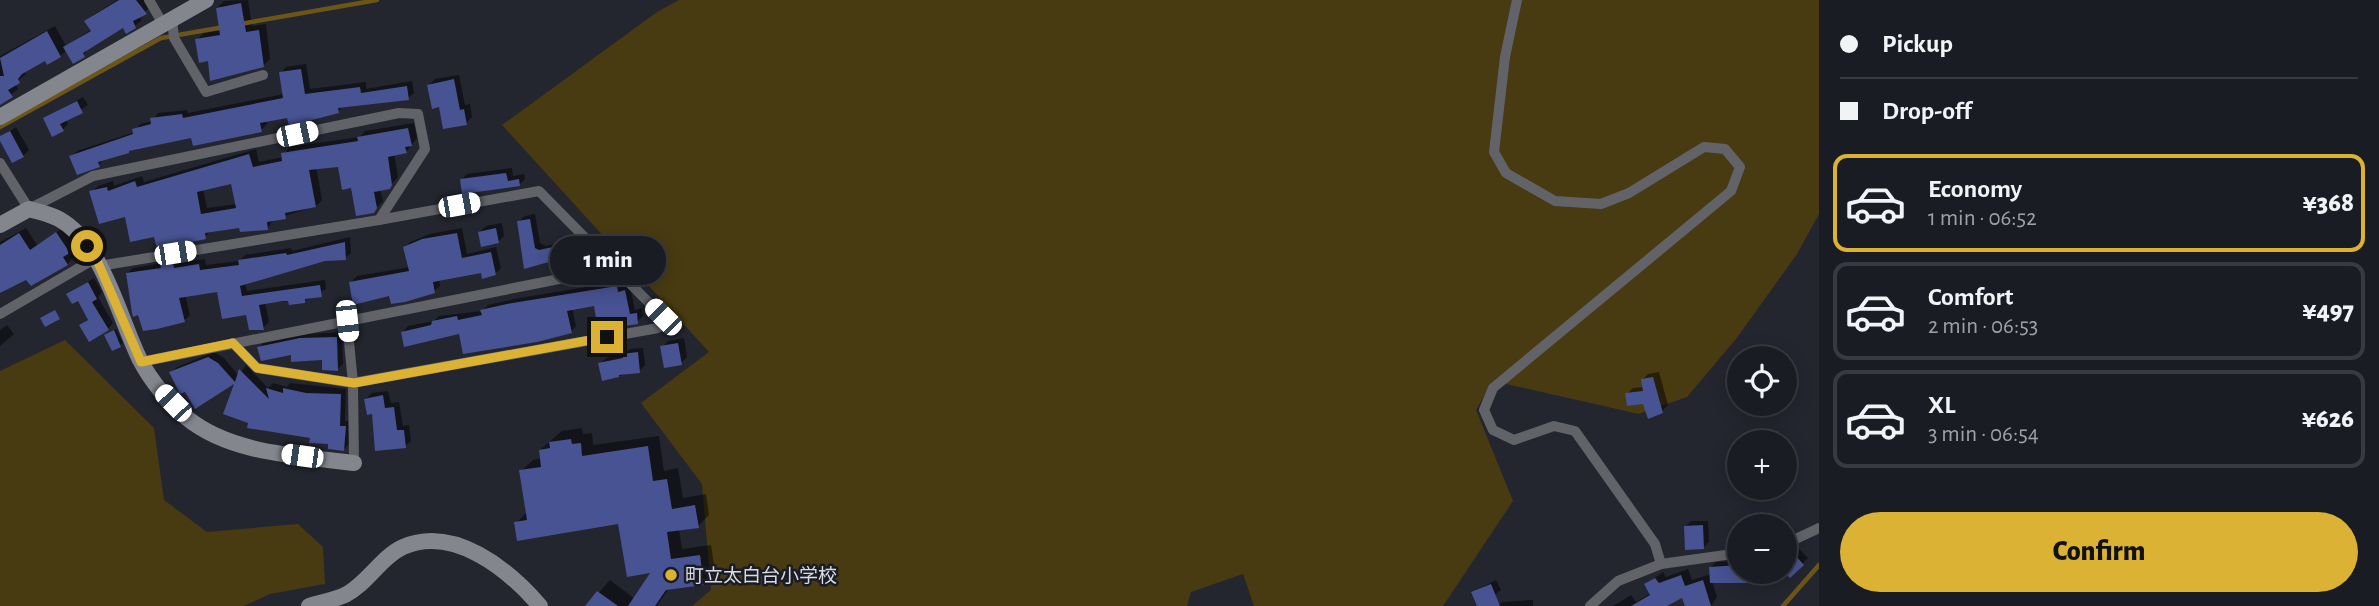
<!DOCTYPE html>
<html lang="en">
<head>
<meta charset="utf-8">
<style>
	body { margin:0; font-family:"Alegreya Sans","Noto Sans JP",sans-serif; background:#272930; color:#f1f3f6; height:100vh; display:flex; flex-direction:column; font-size:26px; white-space:nowrap }
	* { box-sizing:border-box; margin:0 }
	p { font-size:23px; color:#9fa1a6 }
	.icon { flex:none; width:38px; height:38px; fill:none; stroke:currentColor; stroke-width:2; stroke-linecap:round; stroke-linejoin:round }
	.map { position:relative; flex:1; overflow:hidden }
	.details { display:flex; flex-direction:column; background:#1a1c23; width:560px }
	.details>* { flex:none }
	.guide { display:grid; align-content:center; height:154px; padding:0 21px; background:#1a1c23 }
	.tools { position:absolute; left:1727px; top:346px; display:grid; gap:14px }
	.tools a { display:grid; place-items:center; width:70px; height:70px; border-radius:50%; background:#1a1c23; box-shadow:0 4px 18px #0003,0 0 0 2px #383a41; font-size:35px }
	.end { position:absolute; width:32px; height:32px; margin:-16px; border:9px solid #dbb233; background:#111; box-shadow:0 0 0 4px #111 }
	.from { border-radius:50% }
	.bubble { position:absolute; height:49px; border-radius:24px; background:#1a1c23; box-shadow:0 4px 18px #0003,0 0 0 2px #383a41; font-size:23px; font-weight:800; line-height:49px; text-align:center }
	.car { position:absolute; width:21px; height:42px; margin:-21px -10px; border-radius:9px; box-shadow:0 0 5px 2px #0007; background:linear-gradient(#fff 24%,#345 0 40%,#fff 0 76%,#345 0 86%,#fff 0) }
	.guide b { display:flex; align-items:center; gap:24px; height:66px; font-size:26px }
	.guide b+b { border-top:2px solid #383a41 }
	.guide i { width:18px; height:18px; background:#f1f3f6 }
	ul { padding:0; list-style:none }
	li { display:flex; align-items:center; gap:21px; height:98px; margin:0 14px 10px; padding:0 7px; border:4px solid #383a41; border-radius:14px }
	li div { flex:1 }
	li b { display:block; font-size:26px }
	li em { font-style:normal; font-weight:800 }
	li.active { border-color:#dbb233 }
	li>.icon { width:63px; height:63px; stroke-width:1.5 }
	.button { display:flex; gap:14px; margin-top:auto; padding:14px 21px }
	.button a { flex:1; height:80px; border-radius:42px; background:#dbb233; color:#111; font-size:28px; font-weight:800; line-height:80px; text-align:center }
	main { display:flex; flex:1; min-height:0 }
	.map>svg:first-child { display:block }
</style>
</head>
<body>
<main>
<div class="map">
<svg width="1819" height="606" viewBox="0 0 1819 606">
	<rect width="100%" height="100%" fill="#23262f"/>
	<!-- green -->
	<g fill="#483b11">
		<polygon points="679,0 1819,0 1819,214 1797,254 1736,339 1687,397 1639,414 1493,381 1476,410 1513,501 1443,606 1254,606 1243,574 1191,592 1187,606 692,606 711,590 702,484 641,403 709,352 502,125 657,12"/>
		<polygon points="65,340 154,428 164,500 207,532 298,524 323,547 325,584 270,594 244,606 0,606 0,371"/>
	</g>
	<!-- shadow -->
	<g fill="#0007" fill-rule="evenodd">
		<polygon points="117,0 150,0 152,6 139,16 142,20 135,26 123,26 89,47 84,55 67,50 60,56 46,59 24,71 26,74 15,83 18,89 0,103 0,56 55,26 66,46 92,29 87,21 93,15"/>
		<polygon points="248,0 252,26 266,24 270,59 263,66 209,59 197,40 204,33 221,30 217,8 224,1"/>
		<polygon points="306,64 310,89 366,82 366,89 412,81 414,93 408,98 343,106 338,111 266,120 267,124 261,130 161,141 104,158 99,165 71,157 77,151 135,132 140,124 152,121 158,113 187,110 188,113 284,94 281,73 286,67"/>
		<polygon points="459,75 465,105 470,104 472,117 466,123 441,105 429,85 435,79"/>
		<polygon points="83,97 88,105 66,119 68,124 63,129 45,119"/>
		<path d="M414,123L417,138L406,152L394,154L398,177L389,187L380,189L383,201L373,211L339,165L316,167L322,200L316,206L273,220L267,229L241,226L211,230L205,237L156,235L91,192L98,186L113,181L114,186L142,176L144,182L256,149L259,162L283,157L289,147L360,137L365,131ZM232,182L237,204L207,208L203,189Z"/>
		<polygon points="16,127 29,150 23,156 0,138"/>
		<polygon points="512,168 513,176 524,174 525,179 519,185 462,179 467,174"/>
		<polygon points="535,214 540,243 546,246 573,239 575,248 569,254 526,267 519,221 525,216"/>
		<polygon points="502,223 504,236 498,242 480,232 486,226"/>
		<polygon points="26,228 37,245 63,228 75,245 69,251 73,258 67,264 27,277 0,291 0,242"/>
		<polygon points="462,228 467,254 496,247 501,268 495,274 482,271 439,279 440,286 434,291 390,294 351,282 357,276 410,267 405,248 410,242 430,234"/>
		<polygon points="350,237 351,253 345,258 325,260 245,283 247,291 325,280 326,289 304,301 265,302 269,322 263,328 219,290 185,295 190,315 185,320 127,273 133,268 163,263 178,257 179,263 205,259 206,265 239,261 245,255 291,248 292,251"/>
		<polygon points="94,278 102,292 98,297 113,323 108,329 81,325 89,318 78,298 68,294"/>
		<polygon points="622,281 624,287 630,286 635,310 642,308 643,316 637,322 595,304 572,308 576,326 571,332 403,332 408,326 434,321 439,316 482,311 488,305 514,299"/>
		<polygon points="7,325 14,334 0,346 0,330"/>
		<polygon points="116,329 123,343 113,349 109,333"/>
		<polygon points="342,332 343,364 337,369 324,358 259,348 264,342 307,334"/>
		<polygon points="684,338 687,357 681,363 662,347 668,341"/>
		<polygon points="643,348 645,365 639,371 619,376 600,364 606,358 624,354 630,349"/>
		<polygon points="214,352 224,358 239,376 246,365 268,388 273,383 287,387 290,383 346,389 345,421 350,421 349,444 344,449 312,437 237,380 196,406 171,372 177,367"/>
		<polygon points="1659,372 1668,405 1662,411 1627,394 1633,388 1644,387 1643,379 1648,374"/>
		<polygon points="388,391 391,403 399,402 403,426 409,425 411,441 405,446 373,412 366,399 372,393"/>
		<polygon points="582,428 583,434 592,433 593,445 659,436 664,471 678,468 683,498 706,494 709,515 698,526 679,529 682,549 711,545 715,572 703,583 669,588 657,606 587,606 610,580 635,599 654,571 620,522 516,523 528,511 521,471 533,460 542,458 540,450 562,431"/>
		<polygon points="1759,512 1767,512 1768,522 1775,522 1775,527 1754,527 1754,518"/>
		<polygon points="1691,521 1708,521 1709,542 1704,547 1685,527"/>
		<polygon points="1799,549 1808,558 1790,576 1785,570 1785,563"/>
		<polygon points="1740,561 1740,572 1754,572 1754,575 1748,581 1712,581 1717,597 1711,606 1687,606 1683,595 1663,606 1613,606 1631,595 1636,602 1651,593 1646,584 1663,572 1666,577 1688,569 1692,580 1711,574 1710,568 1716,562"/>
		<polygon points="1496,580 1501,590 1495,595 1473,592"/>
		<polygon points="1533,600 1533,606 1498,606 1502,602"/>
	</g>
	<g fill="none" stroke-linecap="round" stroke-linejoin="round">
		<!-- stream -->
		<g stroke="#6b5617" stroke-width="4.5">
			<polyline points="240,24 377,0"/>
			<polyline points="0,127 161,38 224,27"/>
			<polyline points="1783,606 1819,565"/>
		</g>
	</g>
	<!-- building -->
	<g fill="#475392" fill-rule="evenodd">
		<polygon points="119,0 136,0 147,14 133,21 136,28 126,34 123,28 83,53 85,57 73,64 63,47 91,31 84,21"/>
		<polygon points="241,3 246,32 259,30 264,67 210,81 208,61 199,63 195,39 220,35 216,8"/>
		<polygon points="47,31 61,57 47,65 45,61 22,74 18,79 20,83 8,90 13,97 0,105 0,76 4,76 0,58"/>
		<polygon points="301,69 305,94 360,87 361,93 407,86 409,100 338,108 339,113 289,126 287,118 260,123 262,132 193,146 191,138 129,151 129,153 98,162 100,167 77,175 69,156 133,134 132,129 151,124 150,118 182,114 183,118 283,98 279,72"/>
		<polygon points="454,79 460,110 464,109 467,125 443,129 439,107 432,109 427,85"/>
		<polygon points="77,101 83,113 60,124 64,131 52,137 43,118"/>
		<path d="M408,128L412,146L405,147L407,153L388,157L392,185L390,189L374,192L377,208L374,213L356,216L351,188L342,190L338,167L309,170L316,207L285,213L286,219L267,222L268,230L240,232L239,228L205,233L206,239L157,249L154,237L130,242L125,217L99,224L89,191L107,187L108,191L135,181L137,187L249,154L253,167L282,161L281,153L358,141L357,137ZM231,184L236,208L201,214L197,192Z"/>
		<polygon points="10,131 24,157 12,163 0,141 0,136"/>
		<polygon points="506,173 508,181 519,179 520,186 462,194 460,179"/>
		<polygon points="530,219 535,248 539,250 567,244 570,256 524,269 517,221"/>
		<polygon points="496,228 499,243 481,247 478,232"/>
		<polygon points="56,232 70,253 63,257 68,265 31,286 26,280 0,293 0,245 19,233 30,250"/>
		<polygon points="457,233 462,258 491,252 496,275 482,279 481,273 433,282 435,293 405,302 391,304 389,296 353,305 349,282 409,271 403,247 422,239"/>
		<polygon points="345,242 346,260 325,261 240,286 242,296 320,285 322,297 305,299 305,303 289,305 288,301 283,301 259,305 264,330 249,330 246,315 222,319 217,292 179,298 185,322 157,329 143,331 138,315 133,317 132,313 126,273 161,268 160,264 173,262 174,268 199,264 200,270 239,265 238,260 286,253 287,255"/>
		<polygon points="88,282 97,299 92,302 109,330 89,342 79,325 88,320 78,301 72,304 66,294"/>
		<polygon points="617,286 618,292 625,290 630,314 637,313 638,324 598,330 594,306 567,311 572,333 537,342 463,354 459,334 404,347 401,332 431,325 432,321 457,316 458,320 482,315 480,310 507,304"/>
		<polygon points="55,310 60,319 45,327 40,318"/>
		<polygon points="114,330 121,347 112,351 104,335"/>
		<polygon points="337,337 338,371 322,370 322,360 291,362 291,355 261,361 257,347 300,338"/>
		<polygon points="678,343 682,365 664,368 660,346"/>
		<polygon points="638,352 640,373 619,375 619,377 602,381 598,363 623,358 622,354"/>
		<polygon points="208,357 218,363 235,382 239,369 269,399 266,388 283,393 283,388 306,393 341,394 340,426 346,426 344,451 328,449 328,444 309,443 310,438 247,428 248,423 223,414 234,384 195,409 185,392 180,394 169,372"/>
		<polygon points="1653,377 1663,413 1648,419 1643,404 1627,406 1625,393 1643,391 1641,379"/>
		<polygon points="383,395 385,408 394,407 397,430 404,430 406,448 375,451 372,414 367,415 364,399"/>
		<polygon points="571,439 572,444 581,443 582,456 648,446 653,481 667,479 672,509 695,505 699,528 667,532 671,559 700,555 704,585 666,590 655,606 628,606 650,573 627,577 618,524 517,541 514,522 527,520 519,470 541,467 539,450 550,448 549,442"/>
		<polygon points="1703,525 1704,549 1685,550 1684,526"/>
		<polygon points="1793,553 1804,565 1790,578 1785,573 1785,560"/>
		<polygon points="1740,565 1740,572 1748,572 1749,583 1710,583 1709,567"/>
		<polygon points="1681,575 1685,586 1703,580 1711,606 1685,606 1682,598 1667,606 1631,606 1650,595 1644,584 1655,578 1659,583"/>
		<polygon points="1491,584 1500,606 1477,606 1471,592"/>
		<polygon points="597,591 618,606 585,606"/>
	</g>
	<g fill="none" stroke-linecap="round" stroke-linejoin="round">
		<!-- street -->
		<g stroke="#626368" stroke-width="10">
			<polyline points="149,0 163,24"/>
			<polyline points="1517,0 1505,57 1494,152 1506,173 1555,201 1601,204 1629,193 1704,147 1725,149 1740,167 1731,191 1493,388 1484,410 1493,430 1514,440 1554,426 1575,431 1655,544 1661,564"/>
			<polyline points="172,19 174,38 206,92 263,75"/>
			<polyline points="0,163 29,209 93,176 399,113 418,114 425,149 379,220 99,266"/>
			<polyline points="0,314 96,258"/>
			<polyline points="347,321 353,383 354,463"/>
			<polyline points="233,343 257,368 353,383 658,328 663,317 539,191 379,220"/>
			<polyline points="141,362 615,268"/>
			<polyline points="1785,544 1819,528"/>
			<polyline points="1590,606 1618,581 1661,564 1740,553"/>
		</g>
		<!-- secondary -->
		<g stroke="#84868e" stroke-width="16">
			<polyline points="0,117 206,0"/>
			<path d="M0,225L29,209C39,212 50,214 59,219C103,243 119,318 140,360C151,381 169,403 187,418C231,454 300,456 354,463"/>
			<path d="M309,606C321,602 334,600 345,595C367,584 381,557 403,547C454,525 508,569 540,606"/>
		</g>
	</g>
	<g fill="none" stroke-linecap="round" stroke-linejoin="round">
		<!-- route -->
		<polyline stroke="#dbb233" stroke-width="9" points="87,246 96,258 141,362 233,343 257,368 354,383 607,337"/>
	</g>
	<!-- markers -->
	<circle fill="#dbb233" stroke="#1a1c25" stroke-width="2.5" cx="671" cy="575" r="7"/>
	<g text-anchor="middle" stroke-width="5" stroke-linejoin="round" paint-order="stroke">
		<!-- poi labels -->
		<g font-size="19" fill="#dadce2" stroke="#1a1c25" text-anchor="start">
			<text x="685" y="582">町立太白台小学校</text>
		</g>
	</g>
</svg>
<div class="tools">
<a><svg class="icon" aria-label="locate" viewBox="0 0 24 24"><circle cx="12" cy="12" r="6"/><path d="M12 2v4M12 18v4M2 12h4M18 12h4"/></svg></a>
<a>+</a>
<a>−</a>
</div>
<i class="end from" style="left:87px;top:246px"></i>
<i class="end" style="left:607px;top:337px"></i>
<div class="bubble" style="left:550px;top:236px;width:116px">1 min</div>
<i class="car" style="left:297px;top:134px;rotate:78deg"></i>
<i class="car" style="left:459px;top:205px;rotate:80deg"></i>
<i class="car" style="left:175px;top:253px;rotate:81deg"></i>
<i class="car" style="left:663px;top:317px;rotate:315deg"></i>
<i class="car" style="left:347px;top:321px;rotate:174deg"></i>
<i class="car" style="left:173px;top:403px;rotate:316deg"></i>
<i class="car" style="left:302px;top:456px;rotate:278deg"></i>
</div>
<section class="details">
<div class="guide">
<b><i class="from"></i>Pickup</b>
<b><i></i>Drop-off</b>
</div>
<ul>
<li class="active"><svg class="icon" aria-label="car" viewBox="0 0 24 24"><path d="M5 17H2v-5l4-1 3-4h7l3 4 3 1v5h-3M9 17h6M6 11h13"/><circle cx="7" cy="17" r="2"/><circle cx="17" cy="17" r="2"/></svg><div><b>Economy</b><p>1 min · 06:52</p></div><em>¥368</em></li>
<li><svg class="icon" aria-label="car" viewBox="0 0 24 24"><path d="M5 17H2v-5l4-1 3-4h7l3 4 3 1v5h-3M9 17h6M6 11h13"/><circle cx="7" cy="17" r="2"/><circle cx="17" cy="17" r="2"/></svg><div><b>Comfort</b><p>2 min · 06:53</p></div><em>¥497</em></li>
<li><svg class="icon" aria-label="car" viewBox="0 0 24 24"><path d="M5 17H2v-5l4-1 3-4h7l3 4 3 1v5h-3M9 17h6M6 11h13"/><circle cx="7" cy="17" r="2"/><circle cx="17" cy="17" r="2"/></svg><div><b>XL</b><p>3 min · 06:54</p></div><em>¥626</em></li>
</ul>
<div class="button"><a>Confirm</a></div>
</section>
</main>
</body>
</html>
